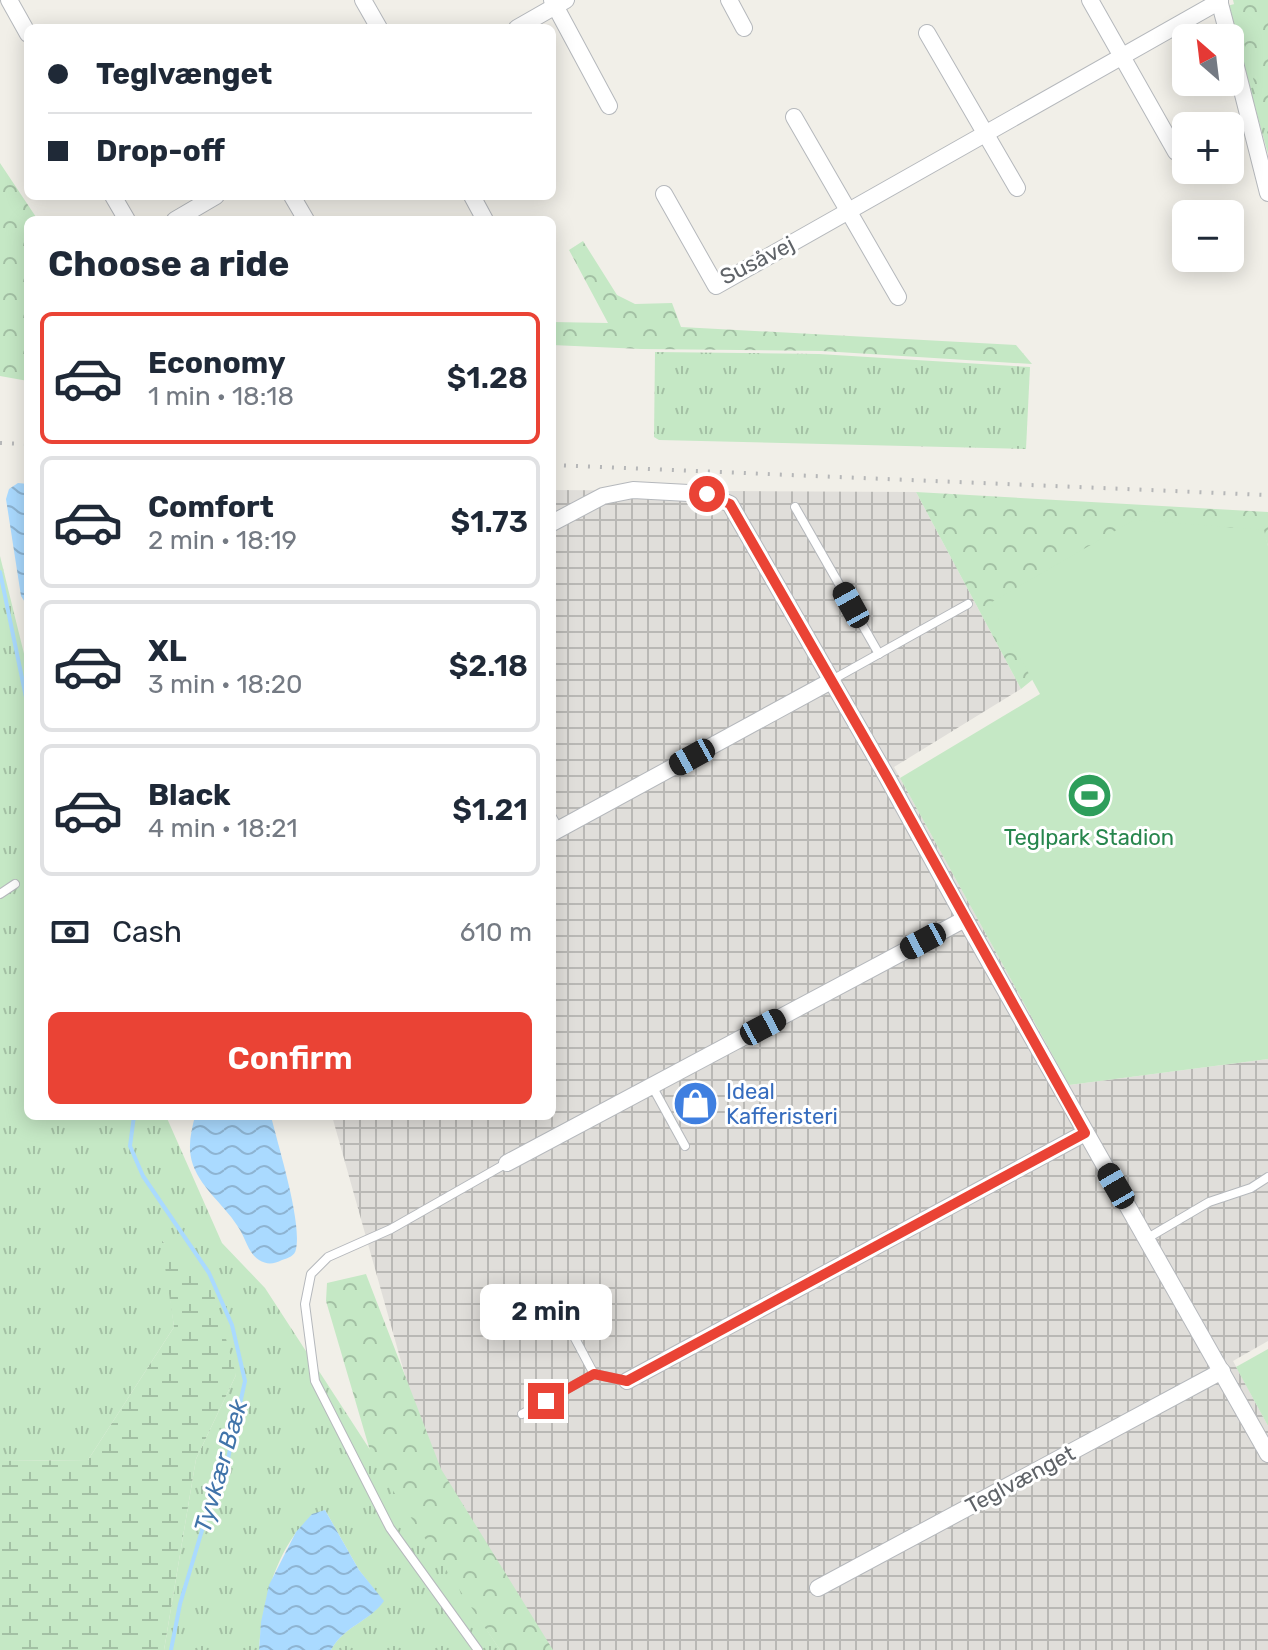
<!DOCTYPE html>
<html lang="en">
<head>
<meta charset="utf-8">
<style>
	body { margin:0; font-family:Rubik,sans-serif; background:#f2f2f3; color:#1f2937; height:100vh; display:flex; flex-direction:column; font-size:30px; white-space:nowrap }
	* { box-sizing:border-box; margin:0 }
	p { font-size:26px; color:#747a83 }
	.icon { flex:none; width:44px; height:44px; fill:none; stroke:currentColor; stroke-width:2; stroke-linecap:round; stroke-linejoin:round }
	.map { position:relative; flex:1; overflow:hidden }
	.drawer { position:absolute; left:24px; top:216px; width:532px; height:904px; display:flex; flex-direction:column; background:#fff; border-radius:12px; box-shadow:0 4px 20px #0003 }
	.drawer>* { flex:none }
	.banner { position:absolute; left:24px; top:24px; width:532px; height:176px; border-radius:12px; box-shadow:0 4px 20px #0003; display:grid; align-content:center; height:176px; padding:0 24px; background:#fff }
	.needle { width:52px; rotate:332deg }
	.fabs { position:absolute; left:1172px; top:24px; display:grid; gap:16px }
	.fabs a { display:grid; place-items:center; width:72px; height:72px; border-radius:12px; background:#fff; box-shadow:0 4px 20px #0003; font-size:40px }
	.end { position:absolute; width:36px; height:36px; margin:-18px; border:10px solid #ea4335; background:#fff; box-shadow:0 0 0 4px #fff }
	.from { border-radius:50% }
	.bubble { position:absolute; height:56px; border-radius:12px; background:#fff; box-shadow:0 4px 20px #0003; font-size:26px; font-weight:600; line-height:56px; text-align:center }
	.car { position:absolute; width:24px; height:48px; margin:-24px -12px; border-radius:10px; box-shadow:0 0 6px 2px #0007; background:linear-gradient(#222 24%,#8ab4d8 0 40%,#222 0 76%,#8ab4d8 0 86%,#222 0) }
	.banner b { display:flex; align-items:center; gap:28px; height:76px; font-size:30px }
	.banner b+b { border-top:2px solid #e0e1e3 }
	.banner i { width:20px; height:20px; background:#1f2937 }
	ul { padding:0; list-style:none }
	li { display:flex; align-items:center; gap:24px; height:132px; margin:0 16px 12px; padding:0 8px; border:4px solid #e0e1e3; border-radius:12px }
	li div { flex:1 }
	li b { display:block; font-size:30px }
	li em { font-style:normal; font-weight:600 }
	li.on { border-color:#ea4335 }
	li>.icon { width:72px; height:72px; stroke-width:1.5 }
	h2 { padding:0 24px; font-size:36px; line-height:96px }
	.pay { display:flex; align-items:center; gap:20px; height:88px; padding:0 24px; font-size:30px }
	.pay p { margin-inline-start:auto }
	.action { display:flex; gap:16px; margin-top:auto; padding:16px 24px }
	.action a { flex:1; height:92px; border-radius:12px; background:#ea4335; color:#fff; font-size:32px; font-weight:600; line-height:92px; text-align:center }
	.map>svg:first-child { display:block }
</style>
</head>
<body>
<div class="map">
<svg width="1268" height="1650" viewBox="0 0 1268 1650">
	<defs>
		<pattern id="industrial-grid" width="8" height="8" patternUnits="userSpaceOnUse" patternTransform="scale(2)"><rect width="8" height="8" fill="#e0deda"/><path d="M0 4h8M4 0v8" fill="none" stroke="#b9b8b5"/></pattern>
		<pattern id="grass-tufts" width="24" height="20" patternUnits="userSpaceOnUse" patternTransform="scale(2)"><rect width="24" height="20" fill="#c5e8c5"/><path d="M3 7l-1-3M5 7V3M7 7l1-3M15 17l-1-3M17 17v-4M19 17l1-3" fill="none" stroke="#a3c0a4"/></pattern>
		<pattern id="forest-crowns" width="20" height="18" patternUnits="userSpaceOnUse" patternTransform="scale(2)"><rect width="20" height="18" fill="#c5e8c5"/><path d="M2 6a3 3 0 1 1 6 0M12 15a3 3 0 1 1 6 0" fill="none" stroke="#a3c0a4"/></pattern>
		<pattern id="wetland-marsh" width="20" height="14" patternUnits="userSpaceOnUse" patternTransform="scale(2)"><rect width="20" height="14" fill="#c5e8c5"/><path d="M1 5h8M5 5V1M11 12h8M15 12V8" fill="none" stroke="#a3c0a4"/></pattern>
		<pattern id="water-waves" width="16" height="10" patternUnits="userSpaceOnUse" patternTransform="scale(2)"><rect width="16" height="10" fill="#aadaff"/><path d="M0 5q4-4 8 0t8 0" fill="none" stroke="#8eb4d2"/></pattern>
	</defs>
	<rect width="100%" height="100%" fill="#f1efe8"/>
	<!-- industrial -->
	<polygon fill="url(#industrial-grid)" points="552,490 916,492 1021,689 894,767 1069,1085 1268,1059 1268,1341 1233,1361 1268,1426 1268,1650 552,1650 435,1482 332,1116 552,1116"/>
	<!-- grass -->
	<g fill="url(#grass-tufts)">
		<polygon points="1249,0 1268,0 1268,154 1227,6"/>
		<polygon points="655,352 819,354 1030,367 1026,449 659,440 654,437"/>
		<path d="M0,556L28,670V1116H166L222,1243L265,1288L500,1650H331C345,1625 368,1623 383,1601L359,1570L325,1510C316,1517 301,1525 295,1534C271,1568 262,1609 259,1650H164L196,1459L236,1375L163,1241L174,1327L88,1460L0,1461Z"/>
	</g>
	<!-- forest -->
	<g fill="url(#forest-crowns)">
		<polygon points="1233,0 1268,0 1268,136"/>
		<polygon points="0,163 38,220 28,220 28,381 0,376"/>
		<polygon points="583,241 617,295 635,304 672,303 681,327 1016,345 1032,364 822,351 641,349 552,345 552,322 608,323 569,250"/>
		<polygon points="916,492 1268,512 1268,546 1263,530 1042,672 1021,689"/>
		<polygon points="366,1274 441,1469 553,1650 500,1650 373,1461 326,1301 327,1283"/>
	</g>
	<!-- wetland -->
	<polygon fill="url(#wetland-marsh)" points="161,1240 212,1288 236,1375 196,1459 164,1650 0,1650 0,1461 88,1460 174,1327"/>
	<!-- pitch -->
	<g fill="#c5e8c5">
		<polygon points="1134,520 1264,530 1268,546 1268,1059 1069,1085 900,778 1040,694 990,603"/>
		<polygon points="1268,1349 1268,1426 1236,1367"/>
	</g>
	<!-- water -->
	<g fill="url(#water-waves)">
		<polygon points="18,483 28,484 28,607 21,596 6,499 9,489"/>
		<path d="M195,1116H271C278,1146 302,1221 296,1249C295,1256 288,1258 282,1260C274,1264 267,1265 259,1260C249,1254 246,1240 240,1230C227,1207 202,1190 193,1165C187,1148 191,1132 195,1116Z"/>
		<path d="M325,1510L359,1570L384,1601C368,1623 345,1625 331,1650H259L261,1622L269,1585L296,1532L312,1514Z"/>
	</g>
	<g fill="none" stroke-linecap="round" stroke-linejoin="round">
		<!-- stream -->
		<g stroke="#aadaff" stroke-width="4">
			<polyline points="0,572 28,707"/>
			<polyline points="134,1116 130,1146 143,1176 209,1273 232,1325 245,1381 227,1463 206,1517 180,1604 171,1650"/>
		</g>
		<defs>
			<g id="lane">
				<polyline points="795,507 879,654"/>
				<polyline points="832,680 968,604"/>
				<polyline points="552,817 559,829"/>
				<polyline points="0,894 15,884"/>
				<polyline points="652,1086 685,1146"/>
				<polyline points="1146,1239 1209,1202 1251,1188 1268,1177"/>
				<polyline points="594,1374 627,1381"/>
				<polyline points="522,1414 594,1374 554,1299"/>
				<polyline points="478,1650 390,1528 315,1381 305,1304 311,1274 328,1257 391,1229 507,1163"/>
			</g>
			<g id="street">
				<polyline points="9,0 28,34"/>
				<polyline points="363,0 379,28"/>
				<polyline points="552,0 609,106"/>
				<polyline points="729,0 744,28"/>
				<polyline points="1090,0 1176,152"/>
				<polyline points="1219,0 1229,38"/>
				<polyline points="517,28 566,0"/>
				<polyline points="927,33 1017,188"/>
				<polyline points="1230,43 1268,193"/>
				<polyline points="794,117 898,297"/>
				<polyline points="664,194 716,286 1220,1"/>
				<polyline points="113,196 127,220"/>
				<polyline points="292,196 306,220"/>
				<polyline points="472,196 485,220"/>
				<polyline points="175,220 216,196"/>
				<polyline points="552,523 603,496 633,490 707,494 730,504 887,777 965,919 1268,1454"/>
				<polyline points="552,833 831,681"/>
				<polyline points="507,1163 965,919"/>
				<polyline points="627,1381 1085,1133"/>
				<polyline points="818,1588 1222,1371"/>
			</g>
		</defs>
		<!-- lane casing -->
		<use href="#lane" stroke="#b5b8bc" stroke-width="10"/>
		<!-- street casing -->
		<use href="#street" stroke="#b5b8bc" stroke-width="18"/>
		<!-- lane -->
		<use href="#lane" stroke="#fff" stroke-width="8"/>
		<!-- street -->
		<use href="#street" stroke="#fff" stroke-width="16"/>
		<!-- rail -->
		<g stroke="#b6b7b8" stroke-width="4" stroke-dasharray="2 10" stroke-linecap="butt">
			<polyline points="0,443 28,444"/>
			<polyline points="552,465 1268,495"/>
		</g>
	</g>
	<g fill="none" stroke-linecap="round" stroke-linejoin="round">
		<!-- route -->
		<polyline stroke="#ea4335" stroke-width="10" points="546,1401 594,1374 627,1381 1085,1133 887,777 730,504 707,494"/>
	</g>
	<!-- icons -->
	<defs>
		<symbol id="stadium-disc" viewBox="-11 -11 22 22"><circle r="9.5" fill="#2e9e5b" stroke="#fff"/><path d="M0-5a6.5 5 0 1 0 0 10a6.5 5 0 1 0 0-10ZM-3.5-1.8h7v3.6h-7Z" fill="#fff"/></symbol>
		<symbol id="shop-disc" viewBox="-11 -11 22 22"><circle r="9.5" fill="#3f7fe0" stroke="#fff"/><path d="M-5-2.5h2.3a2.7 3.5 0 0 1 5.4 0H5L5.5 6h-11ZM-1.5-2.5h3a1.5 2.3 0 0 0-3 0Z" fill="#fff"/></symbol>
	</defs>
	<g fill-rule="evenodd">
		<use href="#stadium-disc" x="1064" y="770" width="51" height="51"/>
		<use href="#shop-disc" x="670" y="1078" width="51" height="51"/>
	</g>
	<g text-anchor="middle" stroke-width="6" stroke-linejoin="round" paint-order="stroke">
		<!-- street labels -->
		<g font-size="22" fill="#5f6368" stroke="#fff">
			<text transform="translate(757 260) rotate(-27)" y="8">Susåvej</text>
			<text transform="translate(1020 1479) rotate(-28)" y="8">Teglvænget</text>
		</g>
		<!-- leisure labels -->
		<g font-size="22" fill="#27864d" stroke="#fff">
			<text x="1089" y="845">Teglpark Stadion</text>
		</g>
		<!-- shop labels -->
		<g font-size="22" fill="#366cbe" stroke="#fff" text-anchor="start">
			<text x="726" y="1099">Ideal<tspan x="726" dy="25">Kafferisteri</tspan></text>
		</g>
		<!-- water labels -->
		<g font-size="24" font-style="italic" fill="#4174aa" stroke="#fff">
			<text transform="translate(221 1466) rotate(-74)" y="8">Tyvkær Bæk</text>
		</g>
	</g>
</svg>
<div class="fabs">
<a><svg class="needle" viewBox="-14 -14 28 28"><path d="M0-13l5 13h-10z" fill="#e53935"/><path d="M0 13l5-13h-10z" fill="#747a83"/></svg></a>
<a>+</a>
<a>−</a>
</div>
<i class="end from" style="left:707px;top:494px"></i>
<i class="end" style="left:546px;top:1401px"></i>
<div class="bubble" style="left:480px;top:1284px;width:132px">2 min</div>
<i class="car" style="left:851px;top:605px;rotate:331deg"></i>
<i class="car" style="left:692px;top:757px;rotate:241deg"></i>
<i class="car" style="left:923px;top:941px;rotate:242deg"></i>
<i class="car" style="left:763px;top:1027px;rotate:62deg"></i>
<i class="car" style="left:1116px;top:1186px;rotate:330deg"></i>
<div class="banner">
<b><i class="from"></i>Teglvænget</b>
<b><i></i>Drop-off</b>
</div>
<section class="drawer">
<h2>Choose a ride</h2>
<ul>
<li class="on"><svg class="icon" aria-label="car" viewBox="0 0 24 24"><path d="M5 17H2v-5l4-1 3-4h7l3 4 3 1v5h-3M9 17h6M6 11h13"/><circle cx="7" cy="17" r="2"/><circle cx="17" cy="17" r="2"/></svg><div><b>Economy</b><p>1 min · 18:18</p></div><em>$1.28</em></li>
<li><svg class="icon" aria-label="car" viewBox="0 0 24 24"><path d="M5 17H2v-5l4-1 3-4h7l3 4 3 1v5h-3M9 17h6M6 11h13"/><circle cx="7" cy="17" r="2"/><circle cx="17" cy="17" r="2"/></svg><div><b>Comfort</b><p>2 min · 18:19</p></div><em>$1.73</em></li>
<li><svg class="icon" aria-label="car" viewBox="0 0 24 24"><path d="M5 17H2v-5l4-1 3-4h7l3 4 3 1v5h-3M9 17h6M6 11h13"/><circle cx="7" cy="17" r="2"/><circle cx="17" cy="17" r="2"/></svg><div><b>XL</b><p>3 min · 18:20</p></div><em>$2.18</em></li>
<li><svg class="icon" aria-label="car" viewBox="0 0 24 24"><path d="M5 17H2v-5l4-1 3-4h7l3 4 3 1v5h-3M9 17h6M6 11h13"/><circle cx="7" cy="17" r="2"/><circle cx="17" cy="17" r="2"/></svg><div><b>Black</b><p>4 min · 18:21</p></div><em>$1.21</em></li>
</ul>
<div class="pay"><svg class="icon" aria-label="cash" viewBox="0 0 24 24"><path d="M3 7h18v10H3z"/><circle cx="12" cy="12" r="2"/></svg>Cash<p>610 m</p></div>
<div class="action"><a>Confirm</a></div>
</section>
</div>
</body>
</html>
